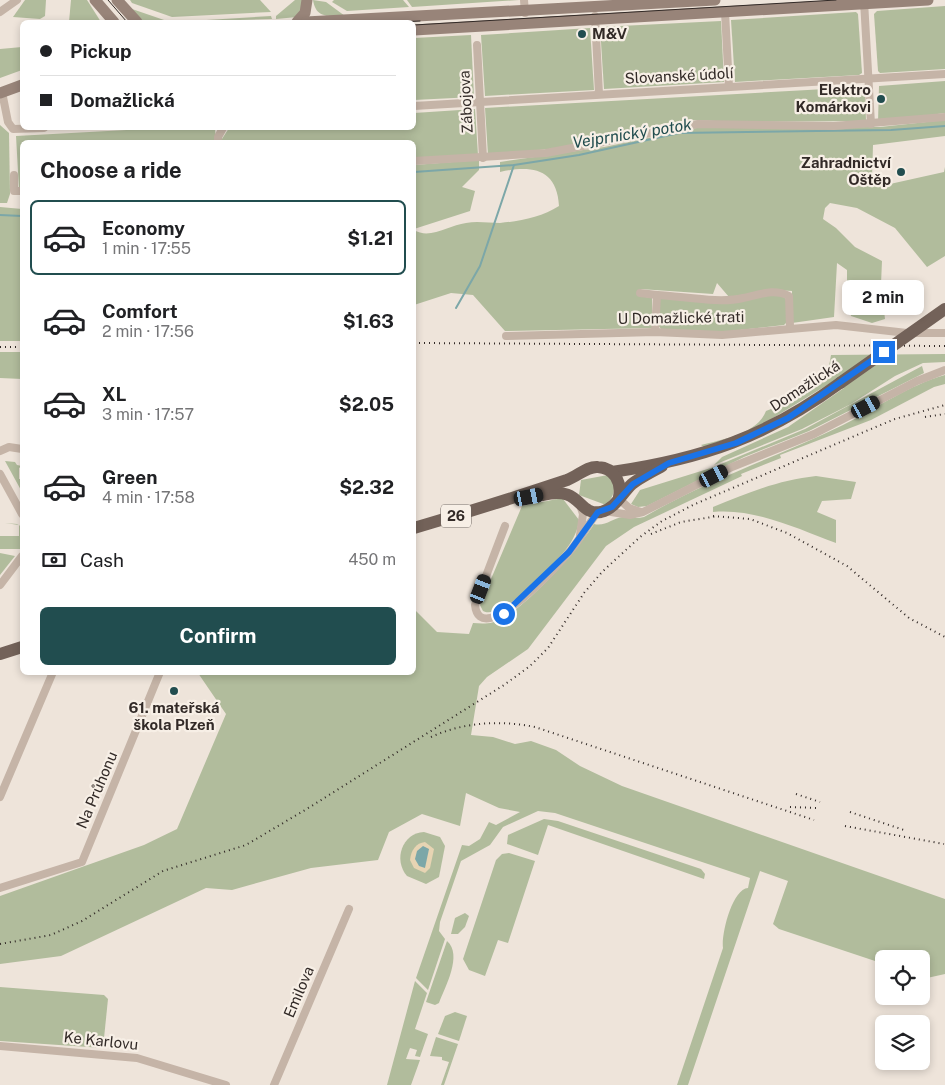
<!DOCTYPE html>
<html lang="en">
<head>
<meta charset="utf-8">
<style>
	body { margin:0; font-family:"Public Sans",sans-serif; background:#f6f6f6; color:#202124; height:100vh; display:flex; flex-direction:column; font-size:19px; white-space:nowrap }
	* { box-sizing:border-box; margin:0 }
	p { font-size:16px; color:#757577 }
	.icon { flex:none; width:28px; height:28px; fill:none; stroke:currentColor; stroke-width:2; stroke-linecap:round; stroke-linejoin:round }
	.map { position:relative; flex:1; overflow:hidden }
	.side { position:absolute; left:20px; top:140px; width:396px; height:535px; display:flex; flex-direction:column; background:#fff; border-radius:8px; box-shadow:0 2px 8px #0003 }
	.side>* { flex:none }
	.banner { position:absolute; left:20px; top:20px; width:396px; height:110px; border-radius:8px; box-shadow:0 2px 8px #0003; display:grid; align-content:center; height:110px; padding:0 20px; background:#fff }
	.fabs { position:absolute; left:875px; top:950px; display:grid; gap:10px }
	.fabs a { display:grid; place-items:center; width:55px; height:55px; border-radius:8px; background:#fff; box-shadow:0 2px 8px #0003; font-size:25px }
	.end { position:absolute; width:22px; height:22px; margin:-11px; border:6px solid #1a73e8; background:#fff; box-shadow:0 0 0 2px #fff }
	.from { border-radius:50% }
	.bubble { position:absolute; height:35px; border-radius:8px; background:#fff; box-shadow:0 2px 8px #0003; font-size:16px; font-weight:700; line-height:35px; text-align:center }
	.car { position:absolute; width:15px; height:30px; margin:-15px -8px; border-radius:6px; box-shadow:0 0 4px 1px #0007; background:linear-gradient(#222 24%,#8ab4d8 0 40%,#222 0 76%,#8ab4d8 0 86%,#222 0) }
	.banner b { display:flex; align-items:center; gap:18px; height:48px; font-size:19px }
	.banner b+b { border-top:1px solid #e0e0e0 }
	.banner i { width:12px; height:12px; background:#202124 }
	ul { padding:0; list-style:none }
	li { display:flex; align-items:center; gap:15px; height:75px; margin:0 10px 8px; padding:0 10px; border:2px solid transparent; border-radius:8px }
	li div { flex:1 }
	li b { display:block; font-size:19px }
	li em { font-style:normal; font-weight:700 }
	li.on { border-color:#214d4f }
	li>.icon { width:45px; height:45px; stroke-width:1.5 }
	h2 { padding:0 20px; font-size:22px; line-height:60px }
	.pay { display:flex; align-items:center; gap:12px; height:55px; padding:0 20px; font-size:19px }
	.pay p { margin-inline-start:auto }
	.action { display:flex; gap:10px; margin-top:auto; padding:10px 20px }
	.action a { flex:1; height:58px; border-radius:8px; background:#214d4f; color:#fff; font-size:20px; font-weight:700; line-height:58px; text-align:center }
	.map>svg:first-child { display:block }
</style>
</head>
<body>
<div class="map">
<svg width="945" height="1085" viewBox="0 0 945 1085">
	<rect width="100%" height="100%" fill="#eee4da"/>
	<!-- green -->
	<g fill="#b1bc9c">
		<polygon points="25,0 46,0 45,16 40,19 13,17"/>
		<polygon points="71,0 87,0 101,22 69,22"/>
		<polygon points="130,0 260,0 271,12 172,17 132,3"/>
		<polygon points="295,0 305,0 297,17 276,19 276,16"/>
		<path d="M313,0L326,2L345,16C329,16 316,19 313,0Z"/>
		<polygon points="334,0 403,0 409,7 347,11 332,2"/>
		<polygon points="407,0 519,0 412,7"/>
		<polygon points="945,6 945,69 880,73 878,71 874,14 877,11"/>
		<polygon points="132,9 167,21 168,22 142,22"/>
		<polygon points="856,12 858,14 862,73 859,75 735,82 731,20"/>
		<polygon points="271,16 272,19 173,22"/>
		<polygon points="721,21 724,82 604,89 600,27"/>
		<polygon points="590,28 594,90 485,96 481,35"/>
		<polygon points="471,35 474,97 414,100 414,38"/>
		<polygon points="22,47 22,70 0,78 0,49"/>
		<polygon points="945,81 945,113 878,122 879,86"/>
		<polygon points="862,87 865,88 866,121 743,122 688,120 662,124 619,136 570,147 488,155 485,108"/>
		<polygon points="475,109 478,155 414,158 414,142 220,142 229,128 414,128 414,113"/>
		<path d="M945,120V136L873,145L872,178L890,184L944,172L945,167V256L927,267L895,228L857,208L830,203L825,208L823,219L836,228L855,247L882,261L881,284L885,319L872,323L851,316L847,288V270L837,263L834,317L792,323V291L776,290L729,297L717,283L713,294L640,289L639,296L652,298V328L505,331L473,295L451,293L414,305V230C430,240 449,225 466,223C477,221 489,223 500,223C521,221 542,217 559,206C557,168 531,165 500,172V162L604,147L696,128L880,127Z"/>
		<polygon points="0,125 9,133 10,194 7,203 0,203"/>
		<polygon points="163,128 215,128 216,142 22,142 22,189 19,189 16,136"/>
		<polygon points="479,160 479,170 462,187 475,191 470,211 414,229 414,165"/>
		<polygon points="0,207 22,209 22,341 0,341"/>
		<polygon points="781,295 786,299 787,322 784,325 722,332 661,329 658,325 660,299"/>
		<polygon points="0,352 22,352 22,379 0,378"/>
		<path d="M945,354V362L923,363L895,376L851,404L802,429L714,465L722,457L788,427L844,388L837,379L755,429L704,447L701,445C723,439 757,434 766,411C782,406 818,381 828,367C830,364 830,359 831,355Z"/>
		<polygon points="922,366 924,373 809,431 744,457 647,506 638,507 631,504 640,490 714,467 805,429"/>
		<path d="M945,375V384L934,387L871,420L780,455L781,458L741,474L742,476L634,527L606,546L528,649L487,677L479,686L471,735L493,737L515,744L531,741L556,750L580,766L622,786L945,899V974L927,978L921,976V959H884V964L779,929L773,924L788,881L760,871L688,1085H677L723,948C721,935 732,889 748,888L750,878L555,813L538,811L503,827L490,845L461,861L440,922L439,931L445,939L428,990L416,978L462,845L469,846L480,839L489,822L496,825L520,812L499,808L466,793L460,826L422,814L389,832L378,860L311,868L232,890L206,888L61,956L0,964V896L144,845L177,829L226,714L198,673L414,672V609L437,632L469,634L473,623C484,624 494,624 503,618C529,604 579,549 594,524C605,527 613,518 623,517C630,517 636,519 644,517C707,480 777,457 843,425C877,408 909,385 945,375Z"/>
		<polygon points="5,461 15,462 17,465 22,466 19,468 19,479 22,479 22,492"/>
		<path d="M608,475C617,487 615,495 606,505L579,495L581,480Z"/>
		<path d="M816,476L856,482L851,499L822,501L817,512L836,520V543C798,529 755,508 713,512V507C747,493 779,480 816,476Z"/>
		<path d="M557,499H563L579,520C578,530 573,540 567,548C556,563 501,622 483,611L480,605L522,506Z"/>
		<polygon points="5,523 17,524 22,527 22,545 20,549 0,549 0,536 19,536 19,525"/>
		<polygon points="0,553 15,556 0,575"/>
		<polygon points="544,819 558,821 701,869 705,874 704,879 548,825 538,855 507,844 508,835"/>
		<path d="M424,832L440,837L445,846L439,877L426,884L407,876C393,860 402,833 424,832Z"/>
		<polygon points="509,853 535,861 508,943 498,940 485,976 469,970 463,959 496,860 502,854"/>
		<polygon points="465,913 469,916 465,927 458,934 451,934 455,918"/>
		<path d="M447,941C463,955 445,987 439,1003L435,1005L426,1002Z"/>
		<polygon points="415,981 427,993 415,1029 428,1034 420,1057 415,1056 417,1050 410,1048 406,1059 420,1060 411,1085 387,1085"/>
		<polygon points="0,987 104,995 108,999 103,1048 0,1041"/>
		<polygon points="455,1012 467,1016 459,1041 438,1034 445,1016"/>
		<polygon points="436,1037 458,1044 444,1085 441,1085 449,1062 442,1060 442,1057 430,1056"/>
	</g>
	<!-- sand -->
	<path fill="#e7d4b3" d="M425,842L434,849L430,868L425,873L414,868L410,860C411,850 416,843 425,842Z"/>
	<!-- water -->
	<polygon fill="#7ca7a8" points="423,846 429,849 425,868 419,866 415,859 417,851"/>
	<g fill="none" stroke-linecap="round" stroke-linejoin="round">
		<!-- stream -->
		<g stroke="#7ca7a8" stroke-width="2">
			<polyline points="414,172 514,165 579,155 679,133 891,130 945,126"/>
			<polyline points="0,215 22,216"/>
			<polyline points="456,308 480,266 514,165"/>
		</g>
		<!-- street -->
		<g stroke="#c5b4a7" stroke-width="8">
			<polyline points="524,0 525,13"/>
			<polyline points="864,1 871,124"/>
			<polyline points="0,12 17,0"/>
			<polyline points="725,12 729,87"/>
			<polyline points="595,16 599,94"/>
			<polyline points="477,45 483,158"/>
			<polyline points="2,92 8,122 13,129 44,128"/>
			<polyline points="414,106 945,74"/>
			<polyline points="218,142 218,137 223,128"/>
			<polyline points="414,161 546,153 698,124 834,126 945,117"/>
			<polyline points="14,175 14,191 22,191"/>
			<polyline points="640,293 657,295"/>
			<path d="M655,332L657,295C682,296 719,304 743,298C759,295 773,288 789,296L790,327"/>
			<polyline points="506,336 655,332 722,335 836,325 907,333 945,333"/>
			<polyline points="0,451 9,447 22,449"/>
			<polyline points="0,474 22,514"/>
			<polyline points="618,498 629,508 641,512"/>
			<polyline points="580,505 583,514 580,535"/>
			<polyline points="605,511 630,515 643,512 732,467 814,434 917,381 945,370"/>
			<path d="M505,526L475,605C480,652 561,562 571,550C581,538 588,524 598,512"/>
			<polyline points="0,585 22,556"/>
			<polyline points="0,797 53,672"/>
			<polyline points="0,888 82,862 160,672"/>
			<polyline points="0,1046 137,1058 226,1085"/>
			<polyline points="274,1085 349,909"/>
		</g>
		<!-- secondary -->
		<g stroke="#988479" stroke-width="11">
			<polyline points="95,0 114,22"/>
			<polyline points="117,0 137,22"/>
			<polyline points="297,22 305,13 307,0"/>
			<polyline points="306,22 715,0"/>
			<polyline points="414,30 928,0"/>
			<polyline points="0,93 22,85"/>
		</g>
		<!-- primary -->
		<g stroke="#736259" stroke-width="12">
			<path d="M612,472C702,459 766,437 840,383"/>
			<path d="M543,495C582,485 577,516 601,512C615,509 622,493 632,484C641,477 652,472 662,466"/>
			<path d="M414,528C465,513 516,497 567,480C578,476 587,466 598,467C614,468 622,482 619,497"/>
			<polyline points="0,654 22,647"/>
		</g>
		<!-- tram -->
		<g stroke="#322a27" stroke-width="1">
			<polyline points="108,0 127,22"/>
			<polyline points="398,22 420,21"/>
			<polyline points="414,25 836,0"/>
		</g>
		<!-- rail -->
		<g stroke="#322a27" stroke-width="2" stroke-dasharray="1 4" stroke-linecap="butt">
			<polyline points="414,343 945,346"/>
			<polyline points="0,347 22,347"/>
			<polyline points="925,417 945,414"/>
			<polyline points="713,516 750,519 787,533 847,566 909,618 945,637"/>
			<polyline points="651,534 681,522 718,516"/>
			<path d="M431,737C464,722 500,720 535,727L814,820"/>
			<polyline points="796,794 820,802"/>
			<polyline points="790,807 817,808"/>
			<polyline points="850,812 904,830"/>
			<polyline points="845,826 944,844"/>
			<polyline points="0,944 51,935 82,921 163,871 246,845 310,807 504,685 530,666 548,648 584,593 602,572 640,537 662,521 695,504 871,429 895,419 945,405"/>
		</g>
		<!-- primary-bridge -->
		<polyline stroke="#736259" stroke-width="12" points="840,383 945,309"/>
	</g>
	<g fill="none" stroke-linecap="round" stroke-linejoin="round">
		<!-- route -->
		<polyline stroke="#1a73e8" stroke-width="6" points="504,614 569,552 598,512 612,507 633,484 669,463 736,443 788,418 884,352"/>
	</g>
	<!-- markers -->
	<g fill="#214d4f" stroke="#f7efe6" stroke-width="2">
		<circle cx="582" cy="34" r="5"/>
		<circle cx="881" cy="99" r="5"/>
		<circle cx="901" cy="172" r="5"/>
		<circle cx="174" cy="691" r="5"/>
	</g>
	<g text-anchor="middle" stroke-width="4.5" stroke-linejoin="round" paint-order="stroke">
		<!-- shield labels -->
		<rect fill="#f7efe6" stroke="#6d6560" stroke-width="1" x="441" y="504.5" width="30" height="23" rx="4"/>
		<g font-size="14" font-weight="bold" fill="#322a27">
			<text x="456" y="521">26</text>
		</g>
		<!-- poi labels -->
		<g font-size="15" font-weight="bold" fill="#322a27" stroke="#f7efe6" text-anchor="end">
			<text x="592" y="39" text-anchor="start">M&amp;V</text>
			<text x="871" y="95">Elektro<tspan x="871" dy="17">Komárkovi</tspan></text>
			<text x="891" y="168">Zahradnictví<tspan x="891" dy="17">Oštěp</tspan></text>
			<text x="174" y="713" text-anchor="middle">61. mateřská<tspan x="174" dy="17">škola Plzeň</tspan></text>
		</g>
		<!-- street labels -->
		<g font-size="15" fill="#322a27" stroke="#f7efe6">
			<text transform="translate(679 76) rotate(-3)" y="5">Slovanské údolí</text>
			<text transform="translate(466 102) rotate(-93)" y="5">Zábojova</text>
			<text transform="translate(681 318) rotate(-1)" y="5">U Domažlické trati</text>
			<text transform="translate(805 386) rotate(-33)" y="5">Domažlická</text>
			<text transform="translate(97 790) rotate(-67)" y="5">Na Průhonu</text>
			<text transform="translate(299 992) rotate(-67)" y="5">Emilova</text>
			<text transform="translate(101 1041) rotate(6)" y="5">Ke Karlovu</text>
		</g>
		<!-- water labels -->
		<g font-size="16" font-style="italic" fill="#214d4f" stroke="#f7efe6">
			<text transform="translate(632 133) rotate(-9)" y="6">Vejprnický potok</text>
		</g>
	</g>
</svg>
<div class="fabs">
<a><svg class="icon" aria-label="locate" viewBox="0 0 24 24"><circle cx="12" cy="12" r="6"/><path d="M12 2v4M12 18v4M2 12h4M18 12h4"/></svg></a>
<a><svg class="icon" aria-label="layers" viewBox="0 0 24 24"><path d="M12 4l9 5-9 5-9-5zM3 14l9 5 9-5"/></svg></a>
</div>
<i class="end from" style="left:504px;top:614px"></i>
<i class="end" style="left:884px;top:352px"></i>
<div class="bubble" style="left:842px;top:280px;width:82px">2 min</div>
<i class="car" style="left:866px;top:407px;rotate:62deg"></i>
<i class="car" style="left:714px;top:476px;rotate:63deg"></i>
<i class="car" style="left:529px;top:497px;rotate:79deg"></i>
<i class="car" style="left:481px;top:589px;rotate:21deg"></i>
<div class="banner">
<b><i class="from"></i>Pickup</b>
<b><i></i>Domažlická</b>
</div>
<section class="side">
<h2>Choose a ride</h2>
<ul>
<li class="on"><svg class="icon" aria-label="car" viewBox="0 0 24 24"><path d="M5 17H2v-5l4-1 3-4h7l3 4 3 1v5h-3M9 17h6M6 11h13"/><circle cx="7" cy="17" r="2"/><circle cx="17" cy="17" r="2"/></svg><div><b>Economy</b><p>1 min · 17:55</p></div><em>$1.21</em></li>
<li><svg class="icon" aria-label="car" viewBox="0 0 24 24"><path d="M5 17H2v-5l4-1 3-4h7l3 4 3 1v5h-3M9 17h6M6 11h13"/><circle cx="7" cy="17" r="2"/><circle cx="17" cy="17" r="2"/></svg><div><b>Comfort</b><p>2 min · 17:56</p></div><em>$1.63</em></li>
<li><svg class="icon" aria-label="car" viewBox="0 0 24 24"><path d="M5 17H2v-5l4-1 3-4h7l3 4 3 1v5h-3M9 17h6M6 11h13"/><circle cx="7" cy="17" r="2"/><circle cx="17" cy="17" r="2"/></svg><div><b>XL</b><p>3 min · 17:57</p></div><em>$2.05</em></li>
<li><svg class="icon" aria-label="car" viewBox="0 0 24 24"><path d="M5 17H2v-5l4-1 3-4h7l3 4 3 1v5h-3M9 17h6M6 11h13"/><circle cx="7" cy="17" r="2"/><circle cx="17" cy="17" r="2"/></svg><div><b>Green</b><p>4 min · 17:58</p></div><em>$2.32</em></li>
</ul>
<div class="pay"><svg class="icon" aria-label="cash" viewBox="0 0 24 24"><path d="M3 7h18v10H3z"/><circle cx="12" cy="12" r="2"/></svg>Cash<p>450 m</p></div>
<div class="action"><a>Confirm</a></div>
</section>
</div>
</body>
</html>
